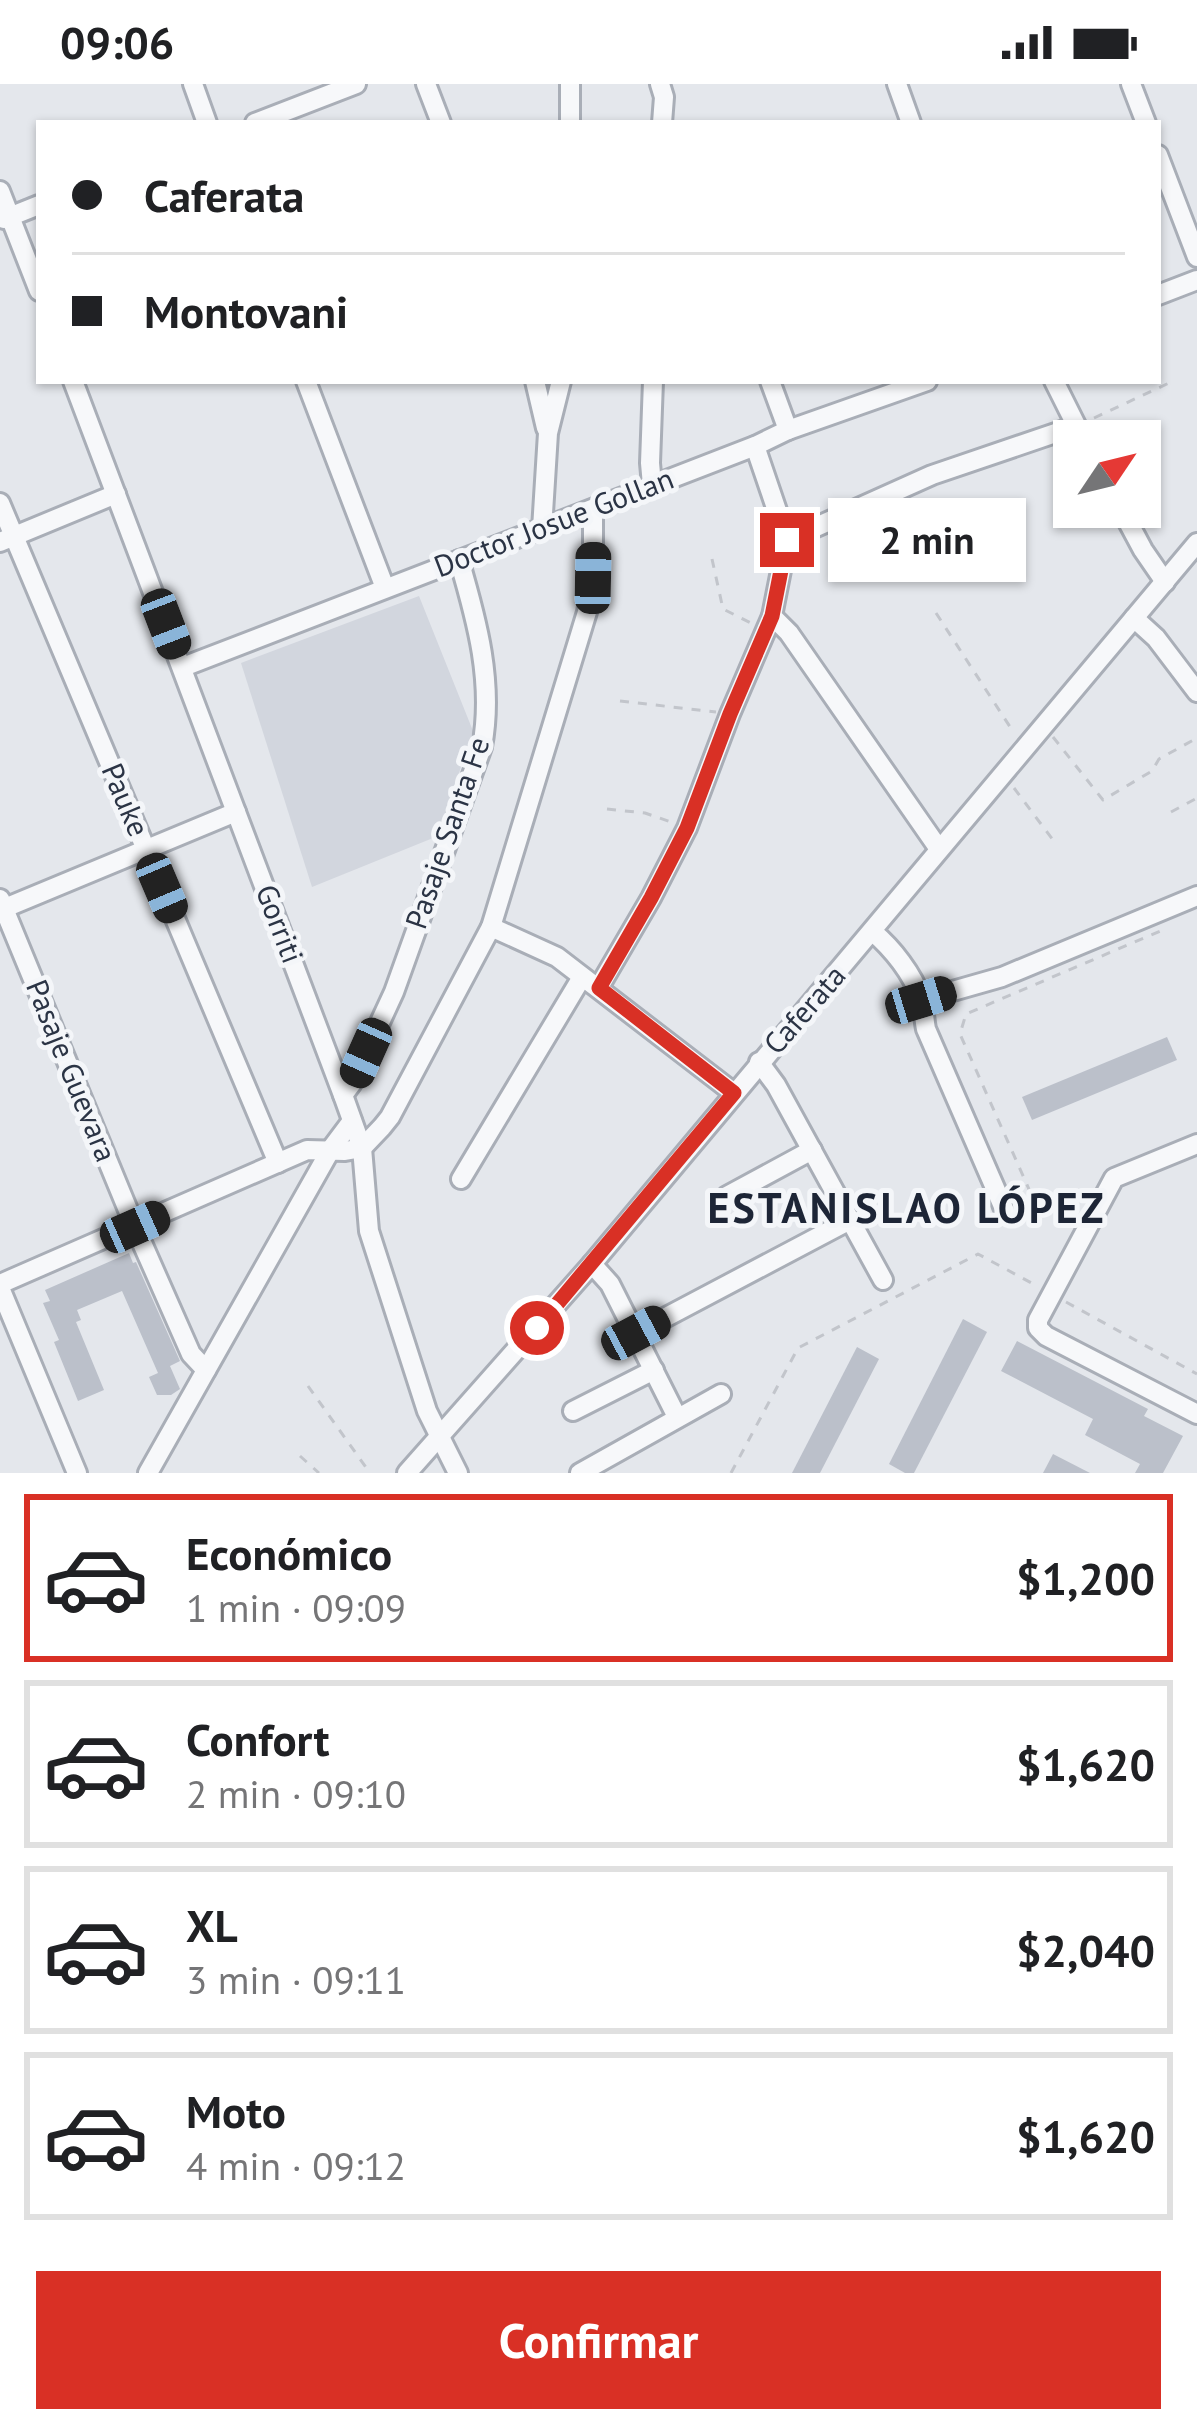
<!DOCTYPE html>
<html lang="es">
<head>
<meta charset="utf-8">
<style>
	body { margin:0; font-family:"PT Sans",sans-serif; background:#f6f6f6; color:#202124; height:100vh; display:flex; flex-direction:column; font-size:45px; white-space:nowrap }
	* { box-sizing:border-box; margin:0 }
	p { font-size:39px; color:#757577 }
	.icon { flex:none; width:66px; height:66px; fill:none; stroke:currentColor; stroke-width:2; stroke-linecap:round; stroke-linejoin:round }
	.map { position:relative; height:1389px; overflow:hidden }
	.details { display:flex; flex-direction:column; background:#fff; flex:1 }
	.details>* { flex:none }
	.top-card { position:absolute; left:36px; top:36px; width:1125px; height:264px; border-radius:0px; box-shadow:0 3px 9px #0004; display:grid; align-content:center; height:264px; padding:0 36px; background:#fff }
	.needle { width:78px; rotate:55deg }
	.controls { position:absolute; left:1053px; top:336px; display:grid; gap:24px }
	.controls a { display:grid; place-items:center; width:108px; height:108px; border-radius:0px; background:#fff; box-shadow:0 3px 9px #0004; font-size:60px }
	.end { position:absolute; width:54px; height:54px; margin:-27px; border:15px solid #d93025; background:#fff; box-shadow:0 0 0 6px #fff }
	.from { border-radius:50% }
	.bubble { position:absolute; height:84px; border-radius:0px; background:#fff; box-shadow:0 3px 9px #0004; font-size:39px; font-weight:700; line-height:84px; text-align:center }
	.car { position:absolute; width:36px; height:72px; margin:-36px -18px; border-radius:15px; box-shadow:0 0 9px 3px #0007; background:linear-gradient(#222 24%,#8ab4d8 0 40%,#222 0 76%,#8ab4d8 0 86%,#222 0) }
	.top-card b { display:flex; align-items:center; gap:42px; height:114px; font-size:45px }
	.top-card b+b { border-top:3px solid #e0e0e0 }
	.top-card i { width:30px; height:30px; background:#202124 }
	ul { padding:21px 0 0; list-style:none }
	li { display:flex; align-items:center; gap:36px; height:168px; margin:0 24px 18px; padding:0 12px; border:6px solid #e0e0e0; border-radius:0px }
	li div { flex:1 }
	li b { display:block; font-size:45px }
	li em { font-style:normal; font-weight:700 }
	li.current { border-color:#d93025 }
	li>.icon { width:108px; height:108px; stroke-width:1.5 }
	.primary-button { display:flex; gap:24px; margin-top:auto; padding:24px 36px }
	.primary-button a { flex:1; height:138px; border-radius:0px; background:#d93025; color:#fff; font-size:48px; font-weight:700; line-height:138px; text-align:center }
	.status { display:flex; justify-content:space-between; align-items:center; height:84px; padding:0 60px; background:#fff; direction:ltr }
	.status svg { height:33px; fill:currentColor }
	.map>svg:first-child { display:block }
</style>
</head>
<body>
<div class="status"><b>09:06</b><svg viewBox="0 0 49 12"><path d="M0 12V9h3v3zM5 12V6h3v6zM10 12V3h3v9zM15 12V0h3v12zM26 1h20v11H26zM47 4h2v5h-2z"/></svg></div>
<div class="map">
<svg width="1197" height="1389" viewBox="0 0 1197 1389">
	<rect width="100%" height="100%" fill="#e4e7ec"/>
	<!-- built -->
	<polygon fill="#d2d6de" points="419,512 473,647 438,752 312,803 241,579"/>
	<!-- building -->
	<g fill="#bbc0ca">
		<polygon points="1167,953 1177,976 1032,1036 1022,1013"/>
		<polygon points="129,1169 133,1179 136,1178 180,1277 170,1282 180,1305 171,1311 157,1311 149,1293 158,1289 122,1207 77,1226 81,1236 76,1238 104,1306 78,1317 54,1258 59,1256 43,1219 50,1217 45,1206"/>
		<polygon points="963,1235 987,1248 914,1389 905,1389 889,1380"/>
		<polygon points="1017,1257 1148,1325 1144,1332 1183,1352 1163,1389 1135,1389 1140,1380 1085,1351 1093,1335 1001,1287"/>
		<polygon points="857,1263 879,1275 820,1389 792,1389"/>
		<polygon points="1053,1370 1090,1389 1043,1389"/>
	</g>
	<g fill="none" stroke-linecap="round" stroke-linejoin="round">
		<defs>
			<g id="minor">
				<polyline points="193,0 207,39"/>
				<polyline points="426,0 441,39"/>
				<polyline points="660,0 664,13 662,39"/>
				<polyline points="897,0 911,39"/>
				<polyline points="1131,0 1146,39"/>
				<polyline points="255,39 356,0"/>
				<polyline points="570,39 570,0"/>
				<polyline points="1158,71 1197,173"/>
				<polyline points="0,107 39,207"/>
				<polyline points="4,135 39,121"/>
				<polyline points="1158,211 1197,196"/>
				<polyline points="73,297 343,1011 362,1064 369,1147 427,1327 458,1389"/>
				<polyline points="306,297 385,504"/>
				<polyline points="535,297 546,344"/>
				<polyline points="770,297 788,346"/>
				<polyline points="1054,297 1084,357"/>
				<polyline points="652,401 650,379 653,297"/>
				<polyline points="0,419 278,1079"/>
				<polyline points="1120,423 1143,466 1165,498"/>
				<polyline points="542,445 548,349 561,297"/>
				<polyline points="787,456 932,391 1076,342"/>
				<polyline points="0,458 116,410"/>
				<polyline points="772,532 789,549 939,765"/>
				<polyline points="1134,534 1156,554 1197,608"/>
				<polyline points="183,583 755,362 788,346 927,297"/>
				<polyline points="0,815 135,1143 191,1270 206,1286"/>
				<polyline points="0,826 236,728"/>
				<polyline points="491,843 557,873 734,1009"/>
				<path d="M873,848C892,864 913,890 921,915C924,924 924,935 926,945L1005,1127"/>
				<polyline points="599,903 651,814 687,744 730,630 772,532 787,456 755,362"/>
				<polyline points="921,916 1002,893 1197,812"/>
				<polyline points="759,978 776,1001 883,1196"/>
				<path d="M343,1011L352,999L394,908L482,663C494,599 477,537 459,476"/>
				<polyline points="1197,1060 1114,1094 1038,1236 1038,1244 1046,1252 1197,1330"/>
				<polyline points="461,1095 582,893"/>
				<polyline points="727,1112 812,1066"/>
				<polyline points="592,1180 610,1200 677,1333"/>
				<polyline points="0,1200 307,1066 345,1067 362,1064 382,1043 390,1033 491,843 587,528 593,494 593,425"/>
				<polyline points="0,1204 77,1389"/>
				<polyline points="636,1249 850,1136"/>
				<polyline points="573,1327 654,1286"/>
				<polyline points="148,1389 331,1065 352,1037"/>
				<polyline points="407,1389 592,1180 1197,459"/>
				<polyline points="580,1389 721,1310"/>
			</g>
		</defs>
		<!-- minor casing -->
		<use href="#minor" stroke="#a9aeb7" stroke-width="24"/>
		<!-- path -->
		<g stroke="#c2c5cb" stroke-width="3" stroke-dasharray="9 9" stroke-linecap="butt">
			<polyline points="1094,334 1169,299"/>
			<polyline points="712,475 723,525 753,540"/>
			<polyline points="936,529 1014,649"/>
			<polyline points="620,617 716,628"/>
			<polyline points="1053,653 1103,716 1152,687 1159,675 1197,654"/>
			<polyline points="1014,704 1056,760"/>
			<polyline points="607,725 645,729 674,739"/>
			<polyline points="1171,728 1197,714"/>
			<polyline points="1075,1138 1032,1112 960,950 966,930 1165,845"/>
			<polyline points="1066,1218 1197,1290"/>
			<polyline points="308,1302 370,1389"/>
			<polyline points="300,1372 319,1389"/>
			<polyline points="731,1389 798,1264 978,1170 1037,1202"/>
		</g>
		<!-- minor -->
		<use href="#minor" stroke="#f7f8fa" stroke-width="18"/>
	</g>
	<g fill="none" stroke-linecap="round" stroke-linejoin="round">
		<!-- route -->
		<polyline stroke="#d93025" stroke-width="15" points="537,1244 734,1009 599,904 651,814 687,744 730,630 772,532 787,456"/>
	</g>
	<g text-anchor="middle" stroke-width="10" stroke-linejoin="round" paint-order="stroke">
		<!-- street labels -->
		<g font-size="30" fill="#2b3445" stroke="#f4f6f9">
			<text transform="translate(554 439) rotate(-21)" y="10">Doctor Josue Gollan</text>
			<text transform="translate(125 716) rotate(67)" y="10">Pauke</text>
			<text transform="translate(448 749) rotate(-71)" y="10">Pasaje Santa Fe</text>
			<text transform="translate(279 840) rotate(69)" y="10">Gorriti</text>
			<text transform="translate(805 926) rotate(-49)" y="10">Caferata</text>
			<text transform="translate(71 987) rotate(68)" y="10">Pasaje Guevara</text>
		</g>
		<!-- district labels -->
		<g font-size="42" font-weight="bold" letter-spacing="3" fill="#1d2536" stroke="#f4f6f9">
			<text x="907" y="1139">ESTANISLAO LÓPEZ</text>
		</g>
	</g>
</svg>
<div class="controls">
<a><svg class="needle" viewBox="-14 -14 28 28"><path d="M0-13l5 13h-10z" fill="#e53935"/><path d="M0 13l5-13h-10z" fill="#757577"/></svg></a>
</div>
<i class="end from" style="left:537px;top:1244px"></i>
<i class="end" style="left:787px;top:456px"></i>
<div class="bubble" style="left:828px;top:414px;width:198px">2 min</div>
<i class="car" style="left:593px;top:494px;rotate:1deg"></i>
<i class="car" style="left:166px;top:540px;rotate:159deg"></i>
<i class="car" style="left:162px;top:804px;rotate:157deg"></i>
<i class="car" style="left:921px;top:916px;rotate:73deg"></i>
<i class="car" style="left:366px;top:969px;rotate:204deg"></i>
<i class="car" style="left:135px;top:1143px;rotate:66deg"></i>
<i class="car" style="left:636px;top:1249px;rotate:62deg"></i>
<div class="top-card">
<b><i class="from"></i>Caferata</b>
<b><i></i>Montovani</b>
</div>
</div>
<section class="details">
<ul>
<li class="current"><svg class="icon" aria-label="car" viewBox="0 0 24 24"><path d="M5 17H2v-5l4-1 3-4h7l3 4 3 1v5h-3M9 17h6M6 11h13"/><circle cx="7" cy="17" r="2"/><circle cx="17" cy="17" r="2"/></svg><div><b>Económico</b><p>1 min · 09:09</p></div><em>$1,200</em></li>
<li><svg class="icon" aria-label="car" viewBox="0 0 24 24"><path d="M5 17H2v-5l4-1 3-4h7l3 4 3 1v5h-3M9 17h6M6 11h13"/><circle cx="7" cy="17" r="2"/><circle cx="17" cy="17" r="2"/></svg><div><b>Confort</b><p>2 min · 09:10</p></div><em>$1,620</em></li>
<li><svg class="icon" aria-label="car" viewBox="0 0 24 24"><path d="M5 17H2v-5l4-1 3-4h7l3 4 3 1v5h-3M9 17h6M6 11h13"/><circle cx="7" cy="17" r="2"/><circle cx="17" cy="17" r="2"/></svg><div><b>XL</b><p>3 min · 09:11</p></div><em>$2,040</em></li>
<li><svg class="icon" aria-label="car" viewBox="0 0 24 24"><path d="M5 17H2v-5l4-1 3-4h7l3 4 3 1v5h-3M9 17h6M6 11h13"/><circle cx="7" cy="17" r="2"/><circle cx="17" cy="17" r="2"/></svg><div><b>Moto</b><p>4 min · 09:12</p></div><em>$1,620</em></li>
</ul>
<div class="primary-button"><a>Confirmar</a></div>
</section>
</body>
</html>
